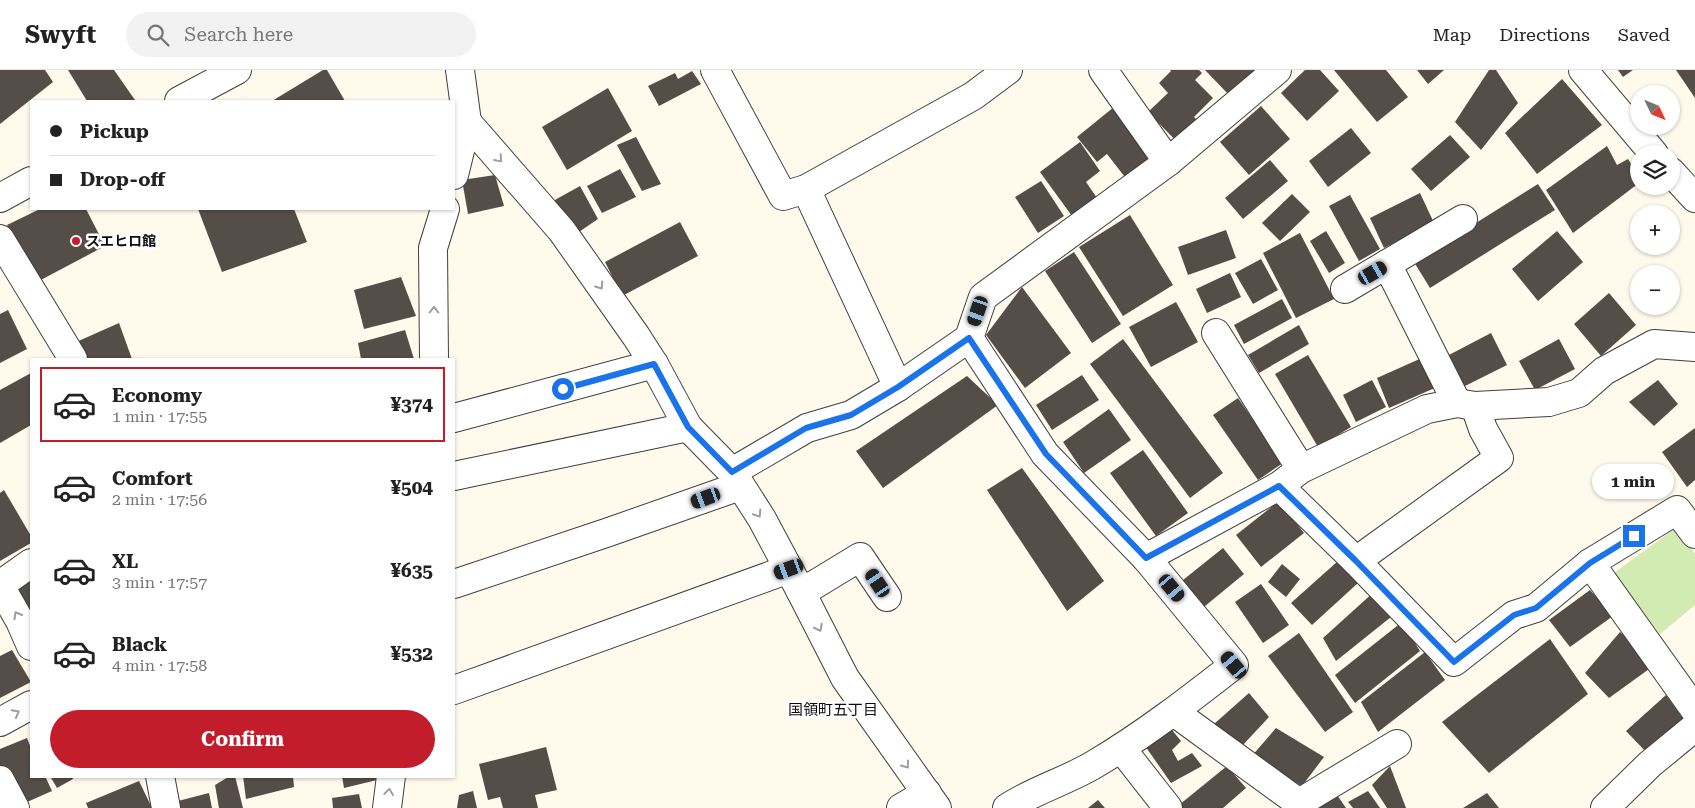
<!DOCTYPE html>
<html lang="en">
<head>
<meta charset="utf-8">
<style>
	body { margin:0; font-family:"Roboto Serif","Noto Sans JP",serif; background:#f2f2f2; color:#222; height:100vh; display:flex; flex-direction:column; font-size:19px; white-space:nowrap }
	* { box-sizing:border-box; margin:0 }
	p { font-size:16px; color:#767676 }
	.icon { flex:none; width:28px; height:28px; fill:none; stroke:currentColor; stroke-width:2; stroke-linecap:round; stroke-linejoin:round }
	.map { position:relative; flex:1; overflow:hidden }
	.details { position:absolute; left:30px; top:288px; width:425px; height:420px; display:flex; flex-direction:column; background:#fff; border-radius:0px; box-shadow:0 1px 4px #0004 }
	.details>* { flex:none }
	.top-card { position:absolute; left:30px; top:30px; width:425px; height:110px; border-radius:0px; box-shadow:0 1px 4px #0004; display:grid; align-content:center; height:110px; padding:0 20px; background:#fff }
	.needle { width:32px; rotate:133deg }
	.tools { position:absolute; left:1630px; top:15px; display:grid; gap:10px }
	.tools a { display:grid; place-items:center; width:50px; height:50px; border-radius:50%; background:#fff; box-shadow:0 1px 4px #0004; font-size:25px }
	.end { position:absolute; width:22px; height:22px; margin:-11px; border:6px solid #1a73e8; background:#fff; box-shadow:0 0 0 2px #fff }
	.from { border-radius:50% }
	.bubble { position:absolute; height:35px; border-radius:18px; background:#fff; box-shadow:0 1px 4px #0004; font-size:16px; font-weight:700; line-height:35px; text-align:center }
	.car { position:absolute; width:15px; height:30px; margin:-15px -8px; border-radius:6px; box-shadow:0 0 4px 1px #0007; background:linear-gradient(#222 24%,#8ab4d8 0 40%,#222 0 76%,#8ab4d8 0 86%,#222 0) }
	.top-card b { display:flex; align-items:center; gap:18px; height:48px; font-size:19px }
	.top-card b+b { border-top:1px solid #e0e0e0 }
	.top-card i { width:12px; height:12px; background:#222 }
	ul { padding:9px 0 0; list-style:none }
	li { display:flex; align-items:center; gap:15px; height:75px; margin:0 10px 8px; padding:0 10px; border:2px solid transparent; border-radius:0px }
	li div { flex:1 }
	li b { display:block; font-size:19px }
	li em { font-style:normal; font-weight:700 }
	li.current { border-color:#c31d2b }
	li>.icon { width:45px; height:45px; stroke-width:1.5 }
	.primary-button { display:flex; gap:10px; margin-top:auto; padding:10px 20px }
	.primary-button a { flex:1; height:58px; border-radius:30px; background:#c31d2b; color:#fff; font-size:20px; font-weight:700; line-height:58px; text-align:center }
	header { display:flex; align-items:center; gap:30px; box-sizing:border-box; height:70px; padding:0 25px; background:#fff; border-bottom:1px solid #e0e0e0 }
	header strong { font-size:24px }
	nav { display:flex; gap:28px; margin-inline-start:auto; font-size:18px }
	.search { width:350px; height:45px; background:#f2f2f2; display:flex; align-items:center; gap:12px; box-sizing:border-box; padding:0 18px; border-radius:28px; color:#767676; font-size:19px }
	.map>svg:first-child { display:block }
</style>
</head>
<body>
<header>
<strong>Swyft</strong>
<div class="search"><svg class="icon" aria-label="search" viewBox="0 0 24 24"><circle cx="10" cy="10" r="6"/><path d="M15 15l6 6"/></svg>Search here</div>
<nav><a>Map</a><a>Directions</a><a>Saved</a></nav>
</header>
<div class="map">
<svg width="1695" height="738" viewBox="0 0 1695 738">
	<rect width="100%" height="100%" fill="#fffaeb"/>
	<!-- green -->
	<polygon fill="#d2ebb3" points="1677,457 1695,484 1695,535 1660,564 1614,503"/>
	<!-- building -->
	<g fill="#554d48">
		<polygon points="0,0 45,0 53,12 0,54"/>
		<polygon points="68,0 114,0 135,30 87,31"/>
		<polygon points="323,0 327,0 345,31 272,31"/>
		<polygon points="1170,0 1199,0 1202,3 1195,10 1213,28 1194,47 1201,54 1180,75 1148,42 1168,23 1159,13 1171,1"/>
		<polygon points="1205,0 1254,0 1256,2 1231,27"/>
		<polygon points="1305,0 1320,0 1339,21 1307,51 1281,23"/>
		<polygon points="1334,0 1386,0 1408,27 1377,52"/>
		<polygon points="1417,0 1444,0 1428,14"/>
		<polygon points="1489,0 1496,0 1518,33 1481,80 1455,52"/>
		<polygon points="1618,0 1633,0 1623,7"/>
		<polygon points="1676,0 1695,0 1695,28"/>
		<polygon points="692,1 701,14 659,36 648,16 675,3 678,9"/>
		<polygon points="1562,9 1602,55 1537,104 1505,63"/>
		<polygon points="608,18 632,61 567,100 542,57"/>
		<polygon points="1261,36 1290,69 1249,105 1220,72"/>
		<polygon points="1114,37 1156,88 1128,111 1107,84 1097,92 1077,67"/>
		<polygon points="1351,58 1371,83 1328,117 1309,91"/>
		<polygon points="1450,65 1470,87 1431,121 1411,99"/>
		<polygon points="636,67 661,114 642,121 617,75"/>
		<polygon points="1080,72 1100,101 1086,112 1097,128 1072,146 1040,102"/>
		<polygon points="1607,76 1617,95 1628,89 1639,106 1639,113 1573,163 1546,120"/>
		<polygon points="1270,90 1288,111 1243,149 1225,128"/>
		<polygon points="620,99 636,127 602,143 587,116"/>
		<polygon points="495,105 504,136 468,144 462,110"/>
		<polygon points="1041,111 1064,146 1038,163 1015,127"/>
		<polygon points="1538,114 1555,140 1430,218 1414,192"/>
		<polygon points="580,116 598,149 573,166 553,131"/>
		<polygon points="1420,123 1434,153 1384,178 1370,148"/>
		<polygon points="1292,124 1310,142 1280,171 1262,153"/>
		<polygon points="1350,125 1380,179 1359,191 1329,136"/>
		<polygon points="40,139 86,139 105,176 37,212 7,155"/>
		<polygon points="198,139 294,139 307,172 222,202"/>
		<polygon points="1130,145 1173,215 1123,246 1079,177"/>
		<polygon points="680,152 698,186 622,226 605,192"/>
		<polygon points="1226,160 1236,188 1188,205 1178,177"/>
		<polygon points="1326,161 1345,193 1329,203 1310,171"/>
		<polygon points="1557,161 1583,192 1538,231 1512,199"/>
		<polygon points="1300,163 1334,229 1296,248 1263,183"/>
		<polygon points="1074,182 1121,254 1092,273 1045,201"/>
		<polygon points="1261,189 1278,220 1253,234 1235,203"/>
		<polygon points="1230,203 1241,227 1207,243 1196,219"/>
		<polygon points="401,207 416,246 364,259 354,220"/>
		<polygon points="1022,217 1071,283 1025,318 986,265"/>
		<polygon points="1609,223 1636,255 1601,286 1574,254"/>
		<polygon points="1282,229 1292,248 1244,274 1234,255"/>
		<polygon points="1176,232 1198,272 1151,297 1129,257"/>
		<polygon points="8,240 27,279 0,293 0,244"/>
		<polygon points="119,253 132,289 82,289 74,273"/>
		<polygon points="1299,255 1309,274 1259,303 1248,285"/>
		<polygon points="405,260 414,289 361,289 358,273"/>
		<polygon points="1491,263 1507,295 1463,317 1447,286"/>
		<polygon points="1123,269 1223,403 1190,428 1090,294"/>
		<polygon points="1559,269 1575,299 1535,320 1519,291"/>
		<polygon points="1308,285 1351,357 1318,377 1275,304"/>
		<polygon points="1424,287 1437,317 1389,338 1377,308"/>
		<polygon points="31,303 31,355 0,373 0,320"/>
		<polygon points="1082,305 1099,330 1052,360 1036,335"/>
		<polygon points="967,306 998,335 883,418 856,381"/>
		<polygon points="1372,310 1386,337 1356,352 1343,325"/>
		<polygon points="1658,310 1678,334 1654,356 1629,332"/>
		<polygon points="1238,328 1283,393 1258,410 1213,345"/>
		<polygon points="1109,339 1131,370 1084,403 1063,372"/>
		<polygon points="1695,358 1695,410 1687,417 1662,382"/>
		<polygon points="1143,380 1188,443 1156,466 1110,403"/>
		<polygon points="1022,398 1104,511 1067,541 987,420"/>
		<polygon points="4,420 31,466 31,473 0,491 0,423"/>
		<polygon points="1279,431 1304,463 1261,497 1236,465"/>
		<polygon points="1223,478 1244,504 1199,541 1178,514"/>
		<polygon points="1338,491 1358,513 1312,555 1291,533"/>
		<polygon points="1282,494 1300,509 1286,527 1268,512"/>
		<polygon points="31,506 31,543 14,517"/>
		<polygon points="1261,514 1289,555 1263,573 1235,532"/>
		<polygon points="1590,520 1613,546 1570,577 1549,550"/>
		<polygon points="1375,521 1391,547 1336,591 1323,568"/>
		<polygon points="1402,552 1420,581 1355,633 1335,605"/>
		<polygon points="1620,562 1656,594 1609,628 1585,603"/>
		<polygon points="1299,563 1353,642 1325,662 1268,586"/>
		<polygon points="1550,569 1588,624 1489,703 1442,652"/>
		<polygon points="12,580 31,612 0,628 0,586"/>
		<polygon points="1425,582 1445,610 1378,662 1361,632"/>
		<polygon points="1249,623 1269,647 1242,676 1214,654"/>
		<polygon points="1666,625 1685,651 1649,685 1626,661"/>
		<polygon points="1276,658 1324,687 1302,716 1251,687"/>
		<polygon points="1172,660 1181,671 1172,680 1178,691 1192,683 1202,696 1171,713 1143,673"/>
		<polygon points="27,668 31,678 31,706 45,706 52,721 18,736 0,695 0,679"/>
		<polygon points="546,677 557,720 535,725 538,738 503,738 500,727 488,730 479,694"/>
		<polygon points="1227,696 1246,718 1223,738 1181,738 1179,735"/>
		<polygon points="1390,696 1406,738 1387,738 1372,715"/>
		<polygon points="50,706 72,706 73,709 57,718"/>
		<polygon points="230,706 235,706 243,738 219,738 215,715"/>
		<polygon points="243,706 293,706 294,717 246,729"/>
		<polygon points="342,706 376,706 377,710 344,718"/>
		<polygon points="139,711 152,738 88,738 86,733"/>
		<polygon points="473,721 477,738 457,738 459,725"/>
		<polygon points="1368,721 1380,738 1353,738 1348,732"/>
		<polygon points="1335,722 1346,738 1316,738"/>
		<polygon points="209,723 212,738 180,738 178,731"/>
		<polygon points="1487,723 1499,738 1463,738"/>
		<polygon points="359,724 362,738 333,738 332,728"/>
		<polygon points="1098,730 1105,738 1088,738"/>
	</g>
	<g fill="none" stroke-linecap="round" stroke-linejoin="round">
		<defs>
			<g id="minor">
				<polyline points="715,0 783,126 806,119 973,26 1008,0"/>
				<polyline points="1103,0 1168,92"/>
				<polyline points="1583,0 1654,84"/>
				<polyline points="179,31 237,0"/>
				<polyline points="467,52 562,161 636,266 654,294 688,357 732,402 762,449 800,520 845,608 937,738"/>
				<polyline points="1671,102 1695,128"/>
				<polyline points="454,105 467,52 460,0"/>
				<polyline points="806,119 898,317"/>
				<polyline points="0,128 31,111"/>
				<polyline points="0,169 73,289"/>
				<polyline points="1387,194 1457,333"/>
				<polyline points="1345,219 1463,149"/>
				<polyline points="1216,263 1301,399"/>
				<polyline points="434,289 433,178 445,139"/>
				<polyline points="454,348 654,294"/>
				<polyline points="732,402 807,358 851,345 898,317 969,268"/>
				<polyline points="454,406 688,357"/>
				<polyline points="1279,416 1356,491 1454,592 1514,545 1536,538 1590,493 1677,440 1695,464"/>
				<polyline points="1146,488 1279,416 1301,399 1427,339 1457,333 1475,336 1549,332 1579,323 1604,301 1654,274 1695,277"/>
				<polyline points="1356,491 1499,388 1483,359 1475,336"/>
				<polyline points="1590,493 1695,640"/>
				<polyline points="454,514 606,463 740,416"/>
				<polyline points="0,515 31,493"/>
				<polyline points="0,516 20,551 31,576"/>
				<polyline points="800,520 814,515 860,487 887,527"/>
				<polyline points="454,620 789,499"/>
				<polyline points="1174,642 1299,733 1397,674"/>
				<polyline points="0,652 31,635"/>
				<polyline points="1121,678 1168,738"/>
				<polyline points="160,706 166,738"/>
				<polyline points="0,710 15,738"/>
				<polyline points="387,738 391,706"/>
				<polyline points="901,738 927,723"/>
				<path d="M1007,738C1034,720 1067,711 1095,694C1144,665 1189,630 1234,595L1146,488L1045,384L969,268L983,227L1168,92L1277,0"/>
				<polyline points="1605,738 1650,694 1695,657"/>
			</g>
		</defs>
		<!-- minor casing -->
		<use href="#minor" stroke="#3f3f3f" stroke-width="30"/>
		<!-- minor -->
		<use href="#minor" stroke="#fff" stroke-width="28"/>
	</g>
	<!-- one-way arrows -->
	<defs><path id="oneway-chevron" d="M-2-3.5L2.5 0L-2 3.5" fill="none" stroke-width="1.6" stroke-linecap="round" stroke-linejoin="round" transform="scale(1.25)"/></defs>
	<g stroke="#9e9e9e">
		<use href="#oneway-chevron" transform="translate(499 89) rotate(49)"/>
		<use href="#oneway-chevron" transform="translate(600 216) rotate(55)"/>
		<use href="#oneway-chevron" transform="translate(434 240) rotate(-90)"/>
		<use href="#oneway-chevron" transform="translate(758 444) rotate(57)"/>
		<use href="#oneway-chevron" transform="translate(17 545) rotate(-120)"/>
		<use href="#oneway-chevron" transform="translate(819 558) rotate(63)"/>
		<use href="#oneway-chevron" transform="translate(16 643) rotate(-28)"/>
		<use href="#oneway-chevron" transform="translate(906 695) rotate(54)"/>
		<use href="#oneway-chevron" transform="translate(389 722) rotate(-82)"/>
	</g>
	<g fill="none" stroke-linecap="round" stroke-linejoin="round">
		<!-- route -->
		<polyline stroke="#1a73e8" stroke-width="6" points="563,319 654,294 688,357 732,402 806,358 851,345 898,317 969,268 1046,384 1146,488 1279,416 1356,491 1454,592 1514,545 1536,538 1590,493 1634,466"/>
	</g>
	<!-- markers -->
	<circle fill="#c31d2b" stroke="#fff" stroke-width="2" cx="76" cy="171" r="5"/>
	<g text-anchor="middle" stroke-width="5" stroke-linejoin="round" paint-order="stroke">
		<!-- poi labels -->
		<g font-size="14" font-weight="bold" fill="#0c0c0c" stroke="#fff" text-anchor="start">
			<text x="86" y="176">スエヒロ館</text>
		</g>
		<!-- neighbourhood labels -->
		<g font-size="15" fill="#0c0c0c" stroke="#fff">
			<text x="833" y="645">国領町五丁目</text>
		</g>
	</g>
</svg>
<div class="tools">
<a><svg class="needle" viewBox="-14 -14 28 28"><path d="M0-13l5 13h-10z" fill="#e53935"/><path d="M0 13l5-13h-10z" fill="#767676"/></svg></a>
<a><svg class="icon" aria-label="layers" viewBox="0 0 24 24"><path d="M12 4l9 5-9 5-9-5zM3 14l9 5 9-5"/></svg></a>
<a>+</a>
<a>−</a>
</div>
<i class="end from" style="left:563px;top:319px"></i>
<i class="end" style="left:1634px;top:466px"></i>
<div class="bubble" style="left:1592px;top:394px;width:82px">1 min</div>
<i class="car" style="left:1373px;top:203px;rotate:60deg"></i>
<i class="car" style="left:978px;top:241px;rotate:199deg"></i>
<i class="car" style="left:706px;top:428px;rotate:250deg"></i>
<i class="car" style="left:789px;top:499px;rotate:250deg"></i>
<i class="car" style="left:878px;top:513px;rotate:326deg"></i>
<i class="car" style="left:1172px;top:518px;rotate:140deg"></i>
<i class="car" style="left:1234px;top:595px;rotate:320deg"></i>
<div class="top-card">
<b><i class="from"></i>Pickup</b>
<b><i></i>Drop-off</b>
</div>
<section class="details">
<ul>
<li class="current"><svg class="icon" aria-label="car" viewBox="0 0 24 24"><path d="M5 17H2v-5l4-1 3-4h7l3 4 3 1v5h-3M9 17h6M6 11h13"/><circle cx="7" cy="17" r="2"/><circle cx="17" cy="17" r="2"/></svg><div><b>Economy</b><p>1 min · 17:55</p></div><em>¥374</em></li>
<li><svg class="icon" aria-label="car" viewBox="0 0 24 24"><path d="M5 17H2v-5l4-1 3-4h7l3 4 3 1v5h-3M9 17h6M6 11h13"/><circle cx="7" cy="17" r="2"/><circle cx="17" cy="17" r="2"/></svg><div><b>Comfort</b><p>2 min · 17:56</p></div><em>¥504</em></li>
<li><svg class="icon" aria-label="car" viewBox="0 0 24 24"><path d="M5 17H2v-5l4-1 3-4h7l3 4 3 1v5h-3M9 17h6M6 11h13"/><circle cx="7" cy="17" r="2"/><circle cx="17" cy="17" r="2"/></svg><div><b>XL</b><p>3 min · 17:57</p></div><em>¥635</em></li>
<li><svg class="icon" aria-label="car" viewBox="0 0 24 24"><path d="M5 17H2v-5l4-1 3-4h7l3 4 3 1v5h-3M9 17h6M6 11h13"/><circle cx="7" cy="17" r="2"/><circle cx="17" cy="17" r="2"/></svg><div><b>Black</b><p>4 min · 17:58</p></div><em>¥532</em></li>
</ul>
<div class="primary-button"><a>Confirm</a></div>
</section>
</div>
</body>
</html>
